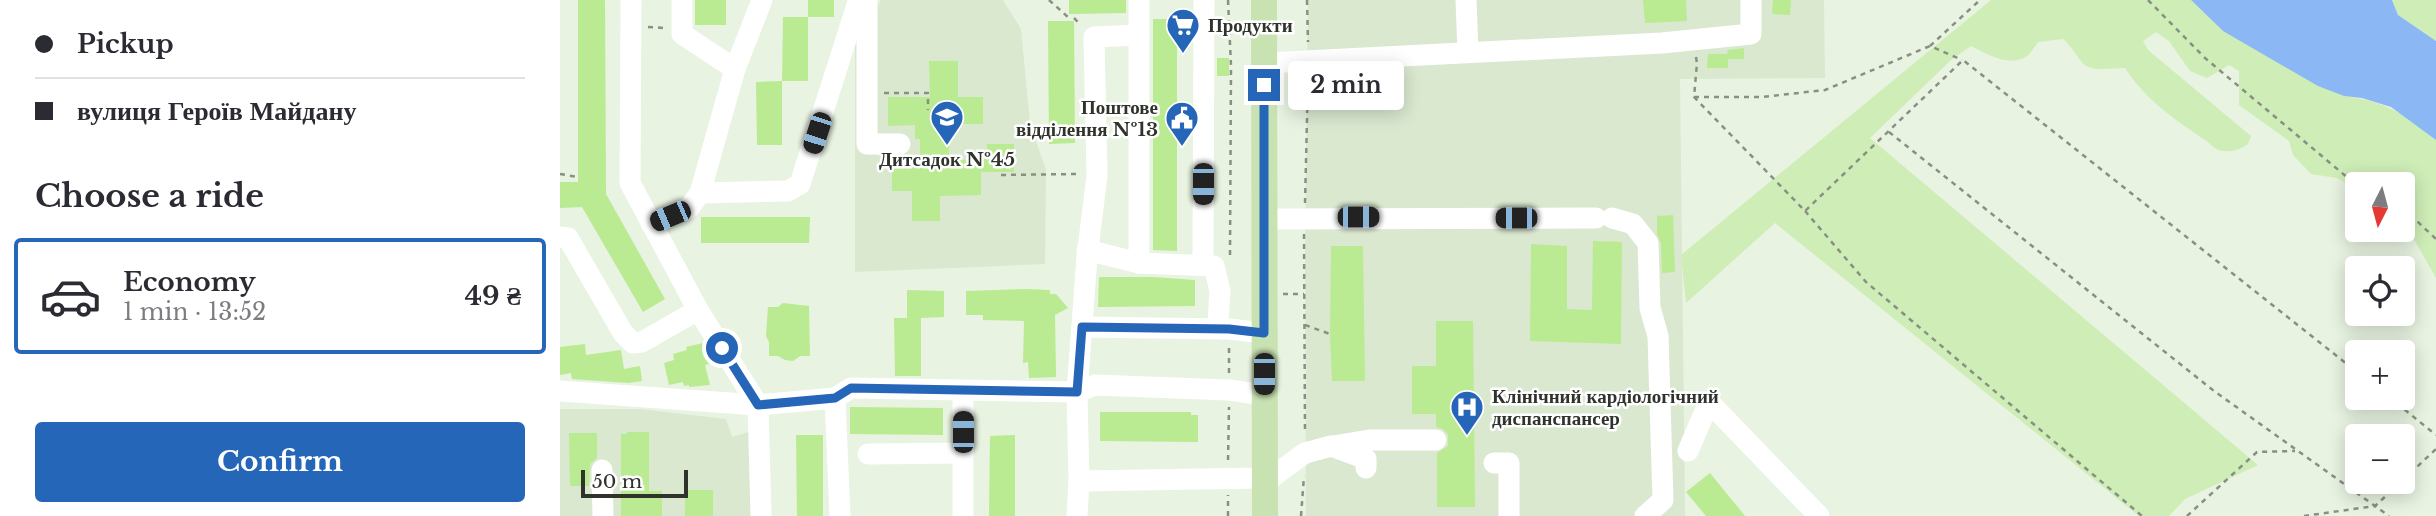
<!DOCTYPE html>
<html lang="en">
<head>
<meta charset="utf-8">
<style>
	body { margin:0; font-family:"Libre Baskerville",serif; background:#f2f2f3; color:#2b2b33; height:100vh; display:flex; flex-direction:column; font-size:26px; white-space:nowrap }
	* { box-sizing:border-box; margin:0 }
	p { font-size:23px; color:#7c7c81 }
	.icon { flex:none; width:38px; height:38px; fill:none; stroke:currentColor; stroke-width:2; stroke-linecap:round; stroke-linejoin:round }
	.map { position:relative; flex:1; overflow:hidden }
	.details { display:flex; flex-direction:column; background:#fff; width:560px }
	.details>* { flex:none }
	.top-card { display:grid; align-content:center; height:154px; padding:0 35px; background:#fff }
	.needle { width:46px; rotate:186deg }
	.buttons { position:absolute; left:1785px; top:172px; display:grid; gap:14px }
	.buttons a { display:grid; place-items:center; width:70px; height:70px; border-radius:7px; background:#fff; box-shadow:0 4px 18px #0003; font-size:35px }
	.scale { position:absolute; left:21px; bottom:18px; width:107px; box-sizing:border-box; padding-left:7px; border:4px solid #2f332c; border-top:0; font-size:19px; line-height:24px; white-space:nowrap; color:#2f332c; -webkit-text-stroke:5px #fff; paint-order:stroke }
	.end { position:absolute; width:32px; height:32px; margin:-16px; border:9px solid #2666b8; background:#fff; box-shadow:0 0 0 4px #fff }
	.from { border-radius:50% }
	.bubble { position:absolute; height:49px; border-radius:7px; background:#fff; box-shadow:0 4px 18px #0003; font-size:23px; font-weight:700; line-height:49px; text-align:center }
	.car { position:absolute; width:21px; height:42px; margin:-21px -10px; border-radius:9px; box-shadow:0 0 5px 2px #0007; background:linear-gradient(#222 24%,#8ab4d8 0 40%,#222 0 76%,#8ab4d8 0 86%,#222 0) }
	.top-card b { display:flex; align-items:center; gap:24px; height:66px; font-size:26px }
	.top-card b+b { border-top:2px solid #e1e1e2 }
	.top-card i { width:18px; height:18px; background:#2b2b33 }
	ul { padding:0; list-style:none }
	li { display:flex; align-items:center; gap:21px; height:116px; margin:0 14px 10px; padding:0 21px; border:4px solid transparent; border-radius:7px }
	li div { flex:1 }
	li b { display:block; font-size:26px }
	li em { font-style:normal; font-weight:700 }
	li.selected { border-color:#2666b8 }
	li>.icon { width:63px; height:63px; stroke-width:1.5 }
	h2 { padding:0 35px; font-size:32px; line-height:84px }
	.cta { display:flex; gap:14px; margin-top:auto; padding:14px 35px }
	.cta a { flex:1; height:80px; border-radius:7px; background:#2666b8; color:#fff; font-size:28px; font-weight:700; line-height:80px; text-align:center }
	main { display:flex; flex:1; min-height:0 }
	.map>svg:first-child { display:block }
</style>
</head>
<body>
<main>
<section class="details">
<div class="top-card">
<b><i class="from"></i>Pickup</b>
<b><i></i>вулиця Героїв Майдану</b>
</div>
<h2>Choose a ride</h2>
<ul>
<li class="selected"><svg class="icon" aria-label="car" viewBox="0 0 24 24"><path d="M5 17H2v-5l4-1 3-4h7l3 4 3 1v5h-3M9 17h6M6 11h13"/><circle cx="7" cy="17" r="2"/><circle cx="17" cy="17" r="2"/></svg><div><b>Economy</b><p>1 min · 13:52</p></div><em>49 ₴</em></li>
</ul>
<div class="cta"><a>Confirm</a></div>
</section>
<div class="map">
<svg width="1876" height="516" viewBox="0 0 1876 516">
	<rect width="100%" height="100%" fill="#e8f3e1"/>
	<!-- built -->
	<g fill="#dae8d0">
		<polygon points="321,0 443,0 461,29 470,124 486,170 485,264 295,272 295,28 313,13"/>
		<polygon points="748,0 1264,0 1265,78 1120,79 1125,516 746,516 745,249"/>
		<polygon points="0,409 80,409 166,419 172,437 195,430 198,516 0,516"/>
	</g>
	<!-- green -->
	<g fill="#cfedb7">
		<path d="M1431,0H1631L1663,31L1784,96C1821,100 1849,115 1876,140V278L1855,241L1843,227V184H1797L1796,189L1777,178L1751,174L1733,155L1729,141L1679,105V71L1669,65L1647,78L1630,71L1609,41L1596,32L1583,41L1588,50L1691,136L1688,144C1680,149 1674,152 1663,151C1656,151 1651,144 1645,140C1615,120 1585,99 1565,68C1551,68 1529,73 1521,61C1514,52 1511,46 1503,39L1478,42C1475,46 1471,53 1467,56C1450,68 1427,54 1411,46L1391,60L1310,138L1698,465L1625,499L1609,516H1579L1215,223L1126,303L1121,255Z"/>
		<polygon points="1832,0 1876,0 1876,41 1838,15"/>
	</g>
	<!-- water -->
	<polygon fill="#8bb8f5" points="1631,0 1832,0 1838,15 1876,41 1876,140 1831,107 1802,98 1784,96 1758,86 1663,31"/>
	<!-- building -->
	<g fill="#baea91">
		<polygon points="18,0 45,0 46,194 105,299 83,312 22,207 0,208 0,182 18,182"/>
		<rect x="135" y="0" width="31" height="25"/>
		<rect x="248" y="0" width="26" height="17"/>
		<polygon points="509,0 566,0 566,13 509,14"/>
		<polygon points="1083,0 1126,0 1127,21 1085,23"/>
		<polygon points="1213,0 1231,0 1230,15 1212,14"/>
		<polygon points="223,17 248,17 248,81 222,81"/>
		<polygon points="593,19 617,19 617,251 593,250"/>
		<polygon points="488,21 514,21 515,143 489,144"/>
		<polygon points="1184,48 1184,59 1168,59 1168,68 1147,68 1148,54 1167,54 1168,50"/>
		<rect x="657" y="58" width="12" height="18"/>
		<polygon points="369,61 398,61 398,97 423,97 423,124 389,124 389,160 421,160 421,153 427,153 427,144 454,144 454,172 421,172 421,195 380,196 380,221 352,221 352,191 332,191 332,164 360,164 360,139 355,139 355,125 328,126 328,97 370,97"/>
		<polygon points="222,81 222,145 197,145 196,82"/>
		<polygon points="1113,215 1115,272 1102,273 1101,243 1097,234 1097,216"/>
		<polygon points="141,217 250,217 249,243 141,243"/>
		<polygon points="1033,241 1062,242 1061,344 970,341 971,244 1007,246 1007,309 1032,310"/>
		<polygon points="771,246 803,246 805,381 772,381 770,334"/>
		<polygon points="539,277 593,277 635,280 635,306 538,307"/>
		<polygon points="465,289 490,290 490,294 496,294 508,308 495,315 496,377 469,378 468,362 463,363 464,321 423,320 423,315 406,315 406,291"/>
		<polygon points="347,290 384,291 384,317 361,318 361,376 335,376 334,318 347,318"/>
		<polygon points="223,303 249,306 250,356 240,356 233,361 225,360 218,356 209,356 209,342 206,336 208,307 218,307"/>
		<polygon points="876,321 913,321 915,507 877,507 877,453 888,446 888,434 883,429 876,427 876,414 852,414 852,366 876,366"/>
		<polygon points="143,343 151,355 153,363 145,365 150,385 129,387 129,385 124,386 123,382 109,385 104,363 114,360 113,354 127,350 126,347"/>
		<polygon points="25,344 26,355 61,350 64,369 80,366 82,381 68,383 12,379 11,373 0,375 0,347"/>
		<polygon points="290,407 383,408 383,435 290,434"/>
		<polygon points="540,412 631,412 631,415 638,415 638,442 540,441"/>
		<polygon points="67,432 89,432 89,491 102,491 102,516 61,516 61,434 67,434"/>
		<polygon points="9,433 37,433 37,458 30,464 29,486 10,486"/>
		<polygon points="236,435 263,435 263,516 237,516"/>
		<polygon points="455,435 455,516 429,516 430,436"/>
		<polygon points="1150,473 1185,516 1146,516 1126,492"/>
		<rect x="125" y="490" width="28" height="26"/>
	</g>
	<g fill="none" stroke-linecap="round" stroke-linejoin="round">
		<!-- path -->
		<g stroke="#889083" stroke-width="2.5" stroke-dasharray="5 5" stroke-linecap="butt">
			<polyline points="489,0 509,18"/>
			<polyline points="668,0 671,65 670,257"/>
			<polyline points="747,0 748,42"/>
			<polyline points="1588,0 1645,58 1788,178 1812,184"/>
			<polyline points="514,18 521,25"/>
			<polyline points="88,27 105,28"/>
			<polyline points="1370,46 1420,0"/>
			<polyline points="1136,57 1137,63 1134,97 1245,211 1403,60 1797,372"/>
			<polyline points="324,93 368,93 368,110"/>
			<polyline points="1134,97 1202,97 1265,90 1370,46 1402,60"/>
			<polyline points="1329,132 1654,391 1829,516"/>
			<polyline points="0,174 18,177"/>
			<polyline points="441,175 520,174"/>
			<polyline points="745,203 748,77"/>
			<polyline points="1843,208 1876,239"/>
			<polyline points="1245,211 1306,282 1582,516"/>
			<polyline points="744,234 745,434"/>
			<polyline points="723,294 744,294"/>
			<polyline points="745,325 770,334"/>
			<polyline points="669,373 669,348"/>
			<polyline points="1829,397 1876,435"/>
			<polyline points="668,460 669,407"/>
			<polyline points="1843,480 1876,449"/>
			<polyline points="668,516 668,495"/>
			<polyline points="741,516 744,476"/>
			<polyline points="1627,516 1697,452 1735,451"/>
			<polyline points="1744,516 1815,506 1842,481"/>
		</g>
		<!-- minor -->
		<g stroke="#fff" stroke-width="21">
			<polyline points="71,0 70,183 138,310 198,405 275,398 291,388 517,392 535,385 669,390 704,395"/>
			<polyline points="122,0 122,34 175,69"/>
			<polyline points="202,0 175,69 140,193 228,191 240,184 297,5 304,0"/>
			<polyline points="307,0 307,144 340,144"/>
			<polyline points="906,0 908,52"/>
			<polyline points="579,35 579,263 654,266 660,291 658,321 662,329"/>
			<polyline points="704,63 1102,43 1191,34 1191,0"/>
			<polyline points="1052,218 1073,224 1088,243 1090,308 1098,336 1103,500 1085,516"/>
			<polyline points="703,219 1036,218"/>
			<polyline points="91,224 129,208 140,193"/>
			<polyline points="0,237 8,238 63,333 73,343 82,342 138,310"/>
			<polyline points="527,250 579,263"/>
			<polyline points="643,263 644,0"/>
			<polyline points="522,327 669,329 704,333"/>
			<polyline points="0,391 198,405 201,516"/>
			<polyline points="275,398 280,516"/>
			<polyline points="773,446 809,440 876,440"/>
			<polyline points="1128,451 1149,402 1259,516"/>
			<polyline points="308,454 403,453"/>
			<polyline points="934,463 949,463 949,516"/>
			<polyline points="42,470 43,516"/>
			<polyline points="519,481 704,478"/>
			<polyline points="704,483 745,453 771,446 806,459 806,468"/>
			<polyline points="403,516 403,391"/>
			<polyline points="517,516 519,481 517,392 527,257 537,175 534,37 579,35 579,0"/>
		</g>
		<!-- major -->
		<polyline stroke="#c8e2b2" stroke-width="26" points="704,0 705,516"/>
	</g>
	<g fill="none" stroke-linecap="round" stroke-linejoin="round">
		<!-- route -->
		<polyline stroke="#2666b8" stroke-width="9" points="162,348 198,405 275,398 291,388 517,392 522,327 669,329 704,333 704,85"/>
	</g>
	<!-- icons -->
	<defs>
		<symbol id="supermarket-pin" viewBox="-11 -11 22 30"><path d="M0 17L-7.5 6A9.5 9.5 0 1 1 7.5 6Z" fill="#2666b8" stroke="#fff"/><path d="M-6-5.5h2.5l.6 2H6L4.5 2H-2.5L-4.4-4H-6ZM-1.5 3.2a1.3 1.3 0 1 0 .1 0ZM3 3.2a1.3 1.3 0 1 0 .1 0Z" fill="#fff"/></symbol>
		<symbol id="school-pin" viewBox="-11 -11 22 30"><path d="M0 17L-7.5 6A9.5 9.5 0 1 1 7.5 6Z" fill="#2666b8" stroke="#fff"/><path d="M0-5L7-2L0 1L-7-2ZM-4 1L0 2.5L4 1V4Q0 6-4 4Z" fill="#fff"/></symbol>
		<symbol id="civic-pin" viewBox="-11 -11 22 30"><path d="M0 17L-7.5 6A9.5 9.5 0 1 1 7.5 6Z" fill="#2666b8" stroke="#fff"/><path d="M-.6-6.5H3V-4.5H.6V-3L4-1V1h2V6H-6V1h2V-1L-.6-3ZM-1.2 2.5V6h2.4V2.5Z" fill="#fff"/></symbol>
		<symbol id="hospital-pin" viewBox="-11 -11 22 30"><path d="M0 17L-7.5 6A9.5 9.5 0 1 1 7.5 6Z" fill="#2666b8" stroke="#fff"/><path d="M-5-5h3v3.5h4V-5h3V5h-3V1.5h-4V5h-3Z" fill="#fff"/></symbol>
	</defs>
	<g fill-rule="evenodd">
		<use href="#supermarket-pin" x="604" y="6" width="38" height="52"/>
		<use href="#school-pin" x="368" y="98" width="38" height="52"/>
		<use href="#civic-pin" x="603" y="99" width="38" height="52"/>
		<use href="#hospital-pin" x="888" y="388" width="38" height="52"/>
	</g>
	<g text-anchor="middle" stroke-width="5" stroke-linejoin="round" paint-order="stroke">
		<!-- poi labels -->
		<g font-size="19" font-weight="bold" fill="#2f332c" stroke="#fff" text-anchor="start">
			<text x="648" y="32">Продукти</text>
			<text x="598" y="114" text-anchor="end">Поштове<tspan x="598" dy="22">відділення №13</tspan></text>
			<text x="387" y="166" text-anchor="middle">Дитсадок №45</text>
			<text x="932" y="403">Клінічний кардіологічний<tspan x="932" dy="22">диспанспансер</tspan></text>
		</g>
	</g>
</svg>
<div class="buttons">
<a><svg class="needle" viewBox="-14 -14 28 28"><path d="M0-13l5 13h-10z" fill="#e53935"/><path d="M0 13l5-13h-10z" fill="#7c7c81"/></svg></a>
<a><svg class="icon" aria-label="locate" viewBox="0 0 24 24"><circle cx="12" cy="12" r="6"/><path d="M12 2v4M12 18v4M2 12h4M18 12h4"/></svg></a>
<a>+</a>
<a>−</a>
</div>
<div class="scale">50 m</div>
<i class="end from" style="left:162px;top:348px"></i>
<i class="end" style="left:704px;top:85px"></i>
<div class="bubble" style="left:728px;top:61px;width:116px">2 min</div>
<i class="car" style="left:257px;top:133px;rotate:198deg"></i>
<i class="car" style="left:643px;top:184px;rotate:180deg"></i>
<i class="car" style="left:110px;top:216px;rotate:247deg"></i>
<i class="car" style="left:798px;top:217px;rotate:90deg"></i>
<i class="car" style="left:956px;top:218px;rotate:270deg"></i>
<i class="car" style="left:704px;top:374px;rotate:180deg"></i>
<i class="car" style="left:403px;top:432px;rotate:0deg"></i>
</div>
</main>
</body>
</html>
